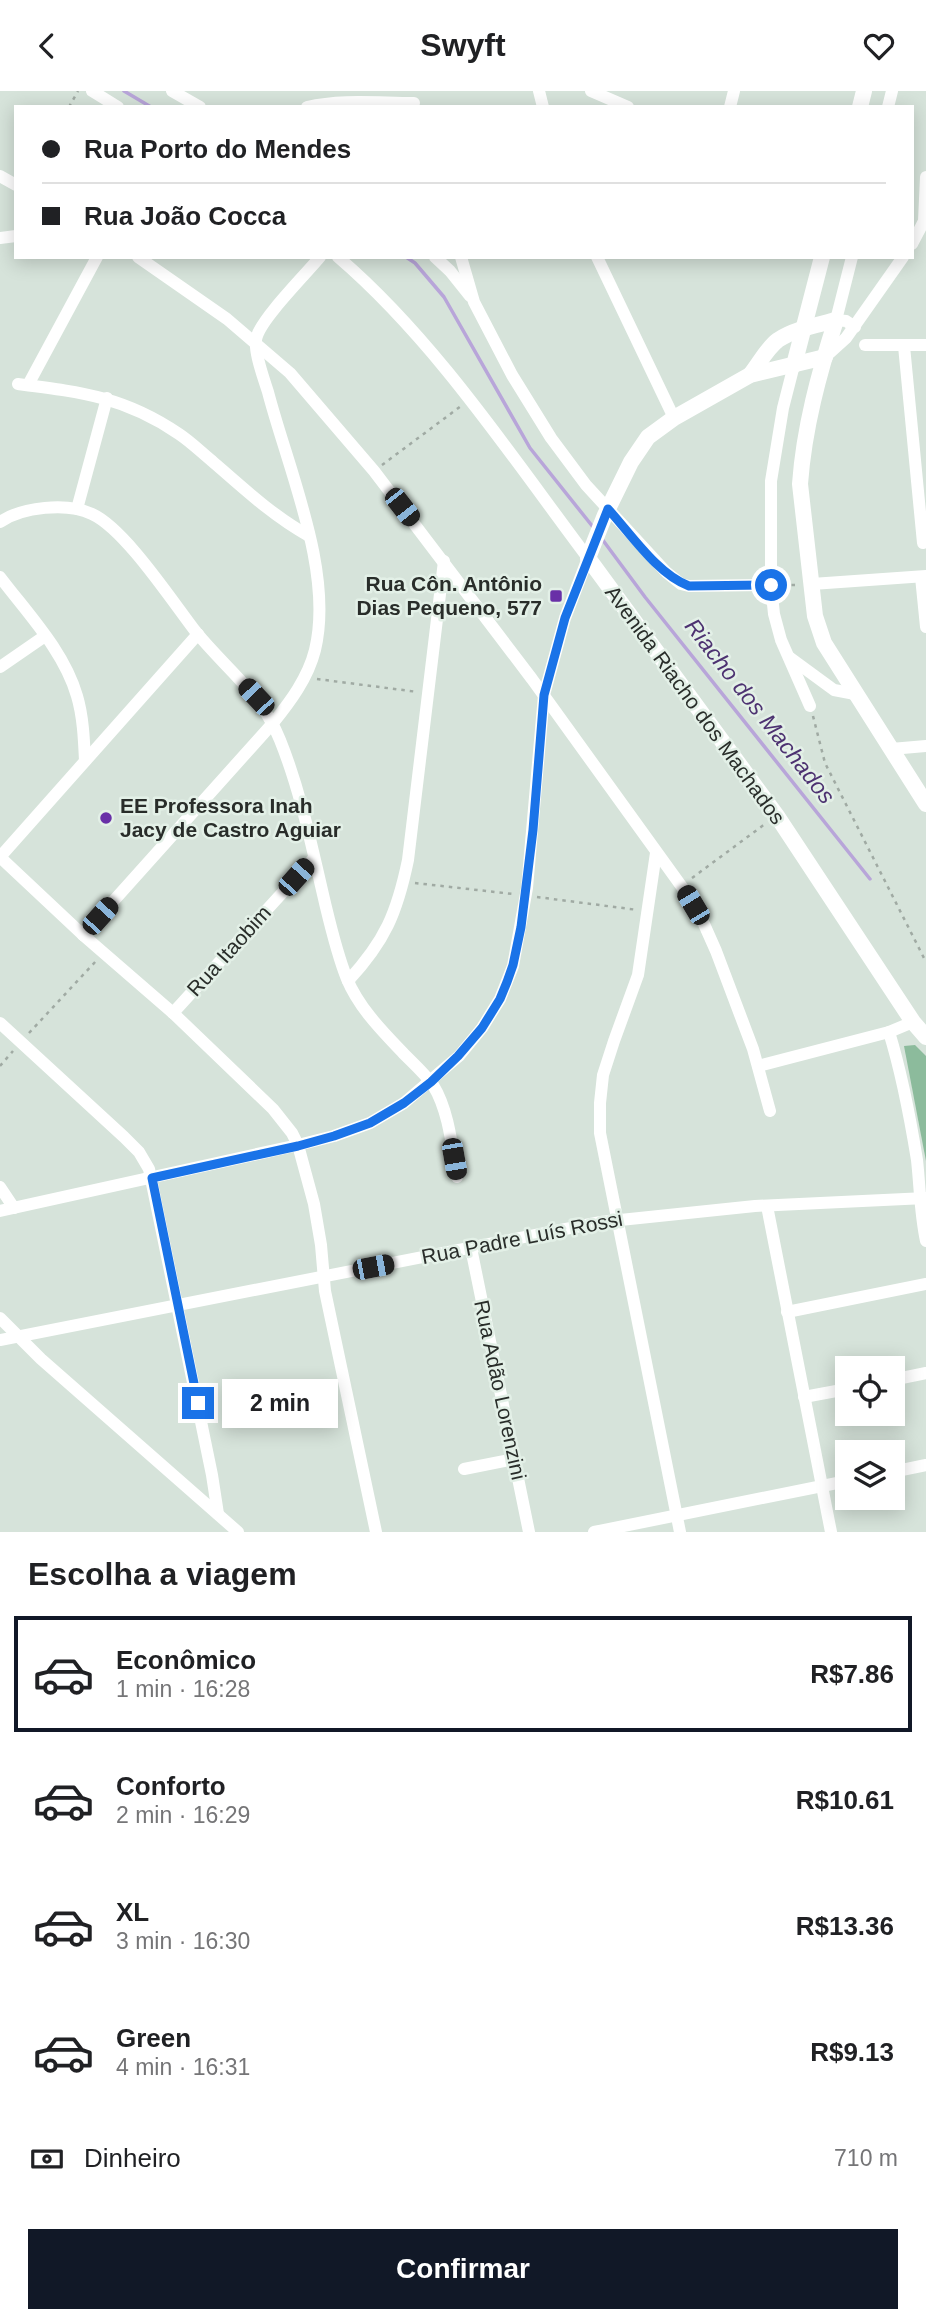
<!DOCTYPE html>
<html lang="pt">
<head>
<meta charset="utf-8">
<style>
	body { margin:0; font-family:Arial,sans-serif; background:#f2f2f2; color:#202124; height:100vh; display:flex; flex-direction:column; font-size:26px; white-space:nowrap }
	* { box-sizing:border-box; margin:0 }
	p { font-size:23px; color:#757577 }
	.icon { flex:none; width:38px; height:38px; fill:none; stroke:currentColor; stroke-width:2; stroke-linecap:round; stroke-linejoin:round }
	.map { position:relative; height:1441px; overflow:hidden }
	.panel { display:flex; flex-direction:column; background:#fff; flex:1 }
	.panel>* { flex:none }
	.top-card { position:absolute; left:14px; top:14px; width:900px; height:154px; border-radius:0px; box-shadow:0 4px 18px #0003; display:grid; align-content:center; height:154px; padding:0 28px; background:#fff }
	.controls { position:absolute; left:835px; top:1265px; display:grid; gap:14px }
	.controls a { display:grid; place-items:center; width:70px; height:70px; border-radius:0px; background:#fff; box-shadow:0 4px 18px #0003; font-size:35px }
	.end { position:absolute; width:32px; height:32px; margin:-16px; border:9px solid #1a73e8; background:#fff; box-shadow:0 0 0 4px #fff }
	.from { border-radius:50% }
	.bubble { position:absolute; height:49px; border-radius:0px; background:#fff; box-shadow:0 4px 18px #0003; font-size:23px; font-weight:600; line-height:49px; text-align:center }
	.car { position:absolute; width:21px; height:42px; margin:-21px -10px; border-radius:9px; box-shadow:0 0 5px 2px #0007; background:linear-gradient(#222 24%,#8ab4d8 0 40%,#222 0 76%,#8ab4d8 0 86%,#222 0) }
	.top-card b { display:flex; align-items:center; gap:24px; height:66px; font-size:26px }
	.top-card b+b { border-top:2px solid #e0e0e0 }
	.top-card i { width:18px; height:18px; background:#202124 }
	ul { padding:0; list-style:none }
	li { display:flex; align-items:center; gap:21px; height:116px; margin:0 14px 10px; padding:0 14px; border:4px solid transparent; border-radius:0px }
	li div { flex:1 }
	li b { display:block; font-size:26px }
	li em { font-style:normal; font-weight:600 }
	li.current { border-color:#111827 }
	li>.icon { width:63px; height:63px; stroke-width:1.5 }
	h2 { padding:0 28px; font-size:32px; line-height:84px }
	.pay { display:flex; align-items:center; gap:18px; height:77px; padding:0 28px; font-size:26px }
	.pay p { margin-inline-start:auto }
	.button { display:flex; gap:14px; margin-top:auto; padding:14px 28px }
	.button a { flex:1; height:80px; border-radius:0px; background:#111827; color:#fff; font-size:28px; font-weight:600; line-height:80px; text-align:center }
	header { display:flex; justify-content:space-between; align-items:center; height:91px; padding:0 28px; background:#fff; font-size:32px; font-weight:600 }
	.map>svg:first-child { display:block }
</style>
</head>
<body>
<header><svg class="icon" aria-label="back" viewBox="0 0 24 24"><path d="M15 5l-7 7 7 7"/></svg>Swyft<svg class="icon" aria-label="heart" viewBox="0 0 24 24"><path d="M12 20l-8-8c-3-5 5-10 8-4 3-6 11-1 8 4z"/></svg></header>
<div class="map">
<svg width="926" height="1441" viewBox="0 0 926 1441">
	<rect width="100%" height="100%" fill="#d6e3da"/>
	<!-- green -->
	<polygon fill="#8cbb9c" points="915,954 926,965 926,1070 904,955"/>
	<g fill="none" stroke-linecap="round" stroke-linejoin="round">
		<!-- stream -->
		<g stroke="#b8a5d9" stroke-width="3.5">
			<polyline points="124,0 151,16"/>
			<polyline points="406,166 415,172 444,206 530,357 593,436"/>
			<polyline points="602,448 645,506 870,788"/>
		</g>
		<!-- path -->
		<g stroke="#a0aaa3" stroke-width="2.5" stroke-dasharray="3.5 5" stroke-linecap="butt">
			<polyline points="69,16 78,0"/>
			<polyline points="382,374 461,315"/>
			<polyline points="783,494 798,494"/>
			<polyline points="317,588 418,601"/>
			<polyline points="813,625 825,672 926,871"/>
			<polyline points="692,787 765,733"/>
			<polyline points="415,792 513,803"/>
			<polyline points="537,806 638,819"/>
			<polyline points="29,942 96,870"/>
			<polyline points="0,975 13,960"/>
		</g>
		<!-- minor -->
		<g stroke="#fff" stroke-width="12">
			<polyline points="92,0 118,16"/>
			<polyline points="172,0 200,16"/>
			<polyline points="539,0 543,16"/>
			<polyline points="591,0 628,16"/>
			<path d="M307,16C342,8 378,12 414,12"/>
			<polyline points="730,16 734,0"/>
			<polyline points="888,16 892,0"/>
			<polyline points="0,85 16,94"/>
			<polyline points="0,147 16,145"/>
			<polyline points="912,153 924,130 926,86"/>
			<polyline points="138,166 227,228 290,282 374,380 532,588 682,796 704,833 716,860 753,958 770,1020"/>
			<polyline points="435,166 450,180 470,205"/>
			<polyline points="461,166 474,211 512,284 551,347 586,394 666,481 681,493 689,495 771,494"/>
			<polyline points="597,166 674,327"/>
			<polyline points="852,166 836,229 846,230 855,236"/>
			<polyline points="865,254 926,254"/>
			<polyline points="904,255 923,452"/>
			<polyline points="825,266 846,247 903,166"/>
			<polyline points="794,274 783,317 771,390 771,494 774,523 781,549 810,615"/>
			<path d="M18,293C81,301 125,306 179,343C191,351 201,361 212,370C243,397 273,425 309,445"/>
			<polyline points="28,294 97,166"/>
			<polyline points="77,418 107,307"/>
			<path d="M0,431C22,416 67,411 92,423C125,438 172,510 196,541C227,579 261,602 280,649C301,701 312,757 325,812C331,837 337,863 347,888C359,917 383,941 404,963C414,973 425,983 433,994C449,1020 452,1056 457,1086"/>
			<path d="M0,486C28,523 64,560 77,605C83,625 84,648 85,670"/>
			<polyline points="921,486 926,536"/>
			<polyline points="812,493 926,485"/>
			<polyline points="789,566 834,599 855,603"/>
			<polyline points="0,576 45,545"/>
			<polyline points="891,658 926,655"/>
			<polyline points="656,762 638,884 614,950 603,984 600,1012 600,1042 680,1441"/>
			<polyline points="0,766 83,844 173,922 273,1018 292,1042 298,1054 314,1113 321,1154 325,1200 376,1441"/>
			<polyline points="0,766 198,543"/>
			<path d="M83,844L273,632C290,611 308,587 315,559C334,481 288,378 268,301C264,288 252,257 257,245C263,226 305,184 320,166"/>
			<path d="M348,890C385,850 397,822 408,769L444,470"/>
			<polyline points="173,922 314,767"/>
			<polyline points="0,932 124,1046 139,1061 149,1078 212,1384 218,1423"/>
			<path d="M889,941C902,983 910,1026 917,1069C920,1096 920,1122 926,1150"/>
			<polyline points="758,975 889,941 913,931"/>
			<polyline points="0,1096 14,1117"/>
			<polyline points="767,1115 831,1441"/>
			<path d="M0,1120L298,1054L334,1045L370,1032L404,1012L459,965L482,937L500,908L513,875L527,797L544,604L565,527L588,467C512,366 435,249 338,166"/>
			<polyline points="471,1157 529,1441"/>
			<polyline points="787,1221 926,1193"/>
			<polyline points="0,1227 41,1268 238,1441"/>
			<polyline points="0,1249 601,1131 755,1115 926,1107"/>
			<polyline points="892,1289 926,1282"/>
			<polyline points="804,1306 847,1298"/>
			<polyline points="464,1378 514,1368"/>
			<polyline points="892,1381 926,1374"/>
			<polyline points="594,1441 847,1390"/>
		</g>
		<!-- major -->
		<g stroke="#fff" stroke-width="16">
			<polyline points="860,16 864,0"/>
			<path d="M836,229C819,282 804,337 800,393L815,525L824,552L926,713"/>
			<polyline points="825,266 750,284 674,327 648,346 631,371 605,424 588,467 777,725 913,931 926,946"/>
			<polyline points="794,274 822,166"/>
			<path d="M750,284C759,273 767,257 778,249C794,238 818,234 836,229"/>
		</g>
	</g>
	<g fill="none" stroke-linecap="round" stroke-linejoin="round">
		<!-- route -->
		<path stroke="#1a73e8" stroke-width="9" d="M198,1312L152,1087L298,1055L334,1045L370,1032L404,1012L431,991L458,965L482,937L500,908L507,891L513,874L521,836L533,739L544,604L565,527L608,418C630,442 658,484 689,495L771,494"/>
	</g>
	<!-- markers -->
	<g fill="#6930a7" stroke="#e3f0e7" stroke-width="2.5">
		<rect x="549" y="498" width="14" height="14" rx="3.5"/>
		<circle cx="106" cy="727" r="7"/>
	</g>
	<g text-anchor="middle" stroke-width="5" stroke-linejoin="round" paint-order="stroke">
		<!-- poi labels -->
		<g font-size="21" font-weight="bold" fill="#292d2a" stroke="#e3f0e7" text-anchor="end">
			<text x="542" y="500">Rua Côn. Antônio<tspan x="542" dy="24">Dias Pequeno, 577</tspan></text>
			<text x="120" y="722" text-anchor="start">EE Professora Inah<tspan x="120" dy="24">Jacy de Castro Aguiar</tspan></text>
		</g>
		<!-- street labels -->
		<g font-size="21" fill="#292d2a" stroke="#e3f0e7">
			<text transform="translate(695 614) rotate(54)" y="7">Avenida Riacho dos Machados</text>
			<text transform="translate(229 860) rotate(-48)" y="7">Rua Itaobim</text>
			<text transform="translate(522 1147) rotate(-11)" y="7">Rua Padre Luís Rossi</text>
			<text transform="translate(500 1299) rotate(78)" y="7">Rua Adão Lorenzini</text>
		</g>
		<!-- water labels -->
		<g font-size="23" font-style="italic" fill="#4d3271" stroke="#e3f0e7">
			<text transform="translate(760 620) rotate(52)" y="8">Riacho dos Machados</text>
		</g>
	</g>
</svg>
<div class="controls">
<a><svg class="icon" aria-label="locate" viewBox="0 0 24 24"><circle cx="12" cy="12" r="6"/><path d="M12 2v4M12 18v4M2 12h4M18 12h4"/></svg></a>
<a><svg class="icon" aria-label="layers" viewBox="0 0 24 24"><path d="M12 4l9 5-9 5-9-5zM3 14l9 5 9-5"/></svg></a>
</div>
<i class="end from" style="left:771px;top:494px"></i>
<i class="end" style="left:198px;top:1312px"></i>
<div class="bubble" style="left:222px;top:1288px;width:116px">2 min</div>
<i class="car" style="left:402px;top:416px;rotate:142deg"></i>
<i class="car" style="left:256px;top:606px;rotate:317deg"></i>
<i class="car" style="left:296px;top:786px;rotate:42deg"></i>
<i class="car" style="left:693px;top:814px;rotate:329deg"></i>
<i class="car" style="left:100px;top:825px;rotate:42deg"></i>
<i class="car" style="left:454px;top:1068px;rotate:170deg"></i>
<i class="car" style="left:373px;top:1176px;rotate:79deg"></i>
<div class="top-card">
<b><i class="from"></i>Rua Porto do Mendes</b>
<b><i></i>Rua João Cocca</b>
</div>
</div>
<section class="panel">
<h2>Escolha a viagem</h2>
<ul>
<li class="current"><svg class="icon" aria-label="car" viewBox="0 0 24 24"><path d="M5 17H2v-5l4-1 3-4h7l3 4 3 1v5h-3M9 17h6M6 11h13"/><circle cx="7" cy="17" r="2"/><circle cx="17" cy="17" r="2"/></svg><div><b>Econômico</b><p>1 min · 16:28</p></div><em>R$7.86</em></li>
<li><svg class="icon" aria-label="car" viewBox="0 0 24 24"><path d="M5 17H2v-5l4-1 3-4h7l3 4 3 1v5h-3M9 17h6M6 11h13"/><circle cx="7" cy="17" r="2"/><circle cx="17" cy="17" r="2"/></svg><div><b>Conforto</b><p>2 min · 16:29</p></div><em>R$10.61</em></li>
<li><svg class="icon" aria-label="car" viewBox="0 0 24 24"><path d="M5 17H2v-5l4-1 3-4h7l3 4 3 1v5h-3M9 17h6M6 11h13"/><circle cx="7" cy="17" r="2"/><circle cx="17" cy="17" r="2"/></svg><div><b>XL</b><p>3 min · 16:30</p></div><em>R$13.36</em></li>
<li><svg class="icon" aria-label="car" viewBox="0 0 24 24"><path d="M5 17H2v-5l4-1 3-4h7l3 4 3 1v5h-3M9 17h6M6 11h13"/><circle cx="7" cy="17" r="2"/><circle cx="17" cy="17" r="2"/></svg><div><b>Green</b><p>4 min · 16:31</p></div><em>R$9.13</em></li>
</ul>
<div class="pay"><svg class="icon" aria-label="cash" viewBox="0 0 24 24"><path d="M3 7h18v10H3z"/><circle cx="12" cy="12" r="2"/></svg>Dinheiro<p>710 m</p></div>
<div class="button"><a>Confirmar</a></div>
</section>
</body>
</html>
